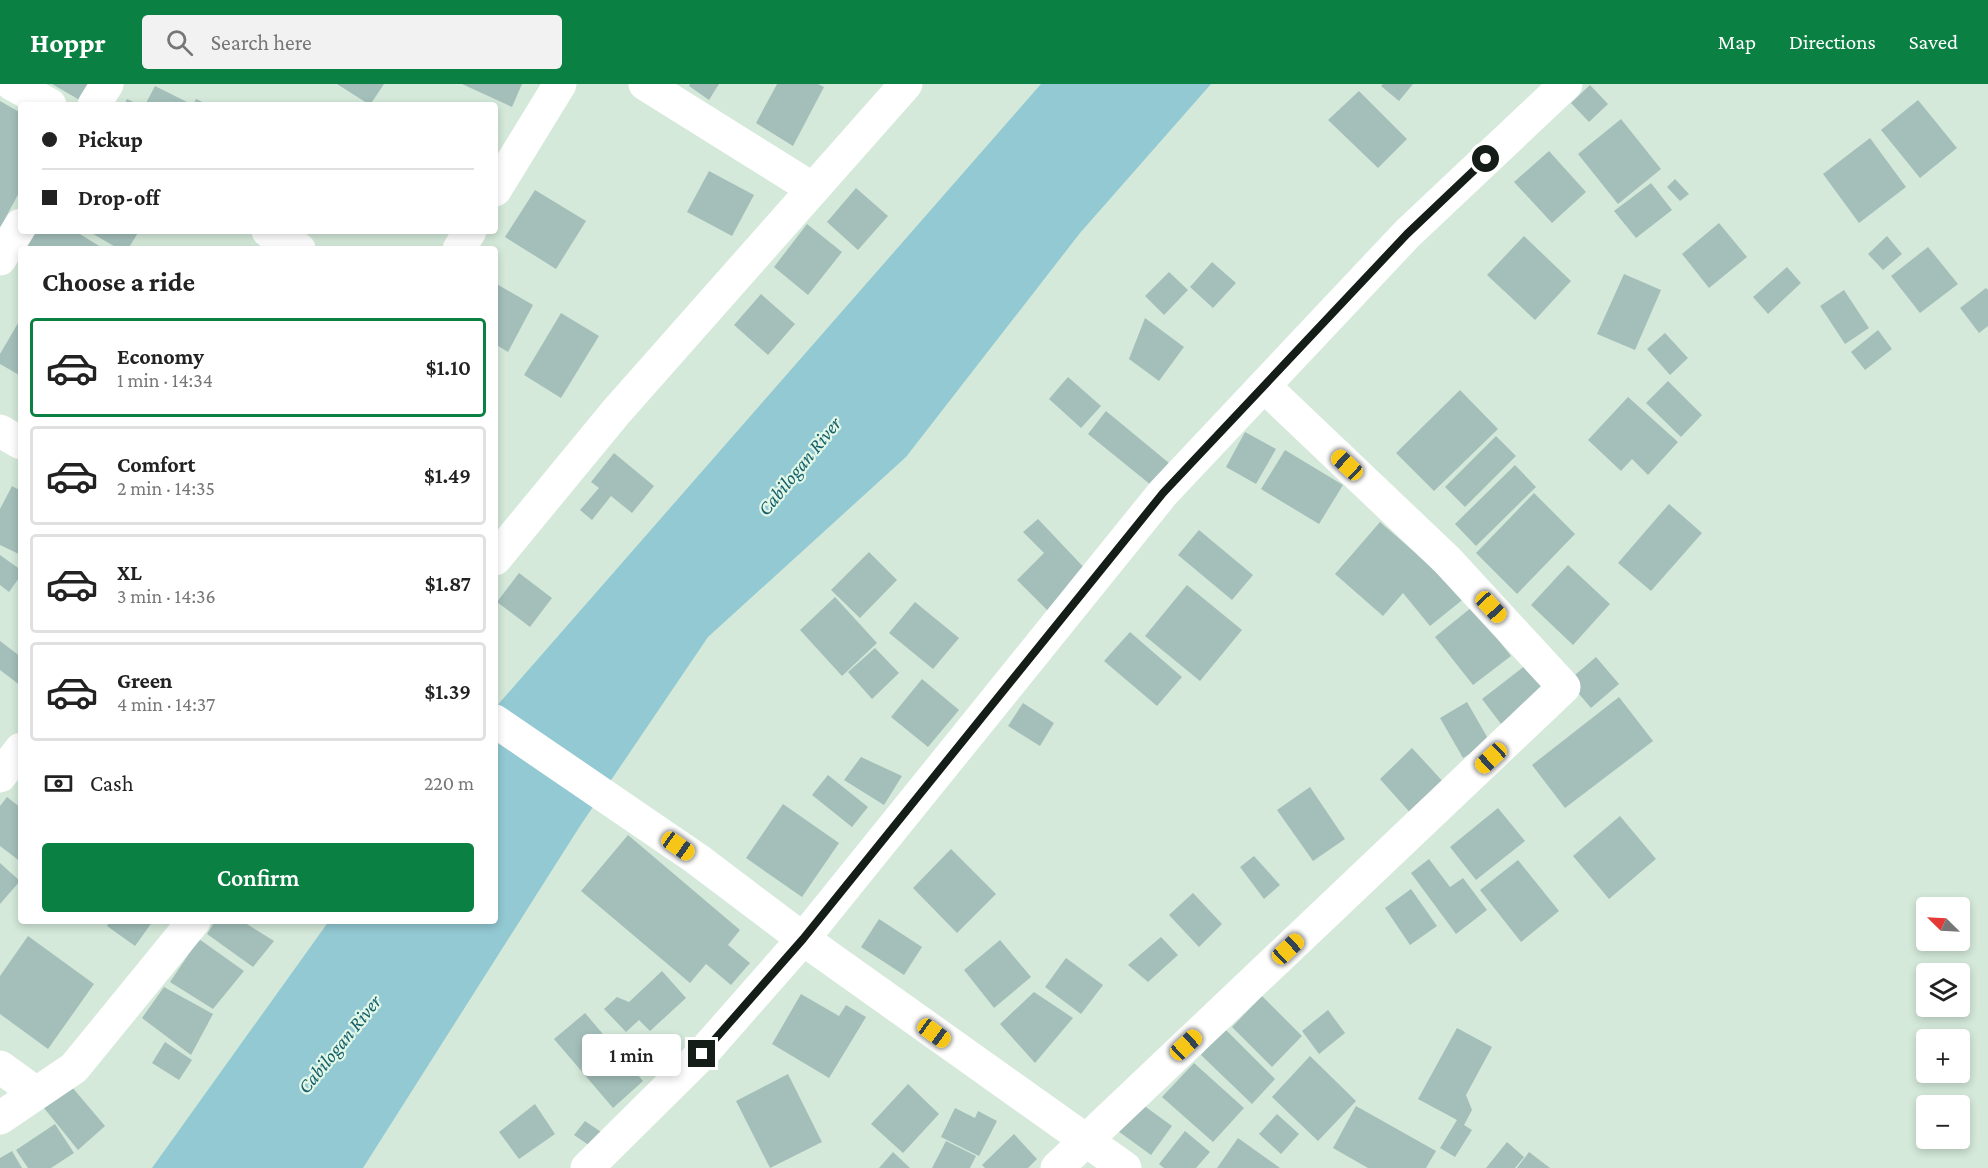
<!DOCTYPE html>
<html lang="en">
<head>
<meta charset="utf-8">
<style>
	body { margin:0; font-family:"Crimson Pro",serif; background:#f2f2f2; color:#222; height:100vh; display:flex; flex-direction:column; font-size:22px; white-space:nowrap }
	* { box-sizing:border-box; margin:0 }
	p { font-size:20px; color:#767676 }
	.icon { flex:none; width:33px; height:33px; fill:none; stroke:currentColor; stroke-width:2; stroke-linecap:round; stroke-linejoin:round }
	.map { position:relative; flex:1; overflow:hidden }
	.details { position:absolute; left:18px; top:162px; width:480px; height:678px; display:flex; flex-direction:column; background:#fff; border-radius:6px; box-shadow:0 3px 9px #0003 }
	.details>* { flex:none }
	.banner { position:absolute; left:18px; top:18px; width:480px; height:132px; border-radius:6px; box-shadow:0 3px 9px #0003; display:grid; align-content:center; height:132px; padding:0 24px; background:#fff }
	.needle { width:39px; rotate:294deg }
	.fabs { position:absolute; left:1916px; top:813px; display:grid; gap:12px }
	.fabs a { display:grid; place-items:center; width:54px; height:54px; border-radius:6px; background:#fff; box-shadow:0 3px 9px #0003; font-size:30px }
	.end { position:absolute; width:27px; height:27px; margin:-14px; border:8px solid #151d18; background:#fff; box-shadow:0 0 0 3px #fff }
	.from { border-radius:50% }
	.bubble { position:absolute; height:42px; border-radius:6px; background:#fff; box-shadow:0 3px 9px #0003; font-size:20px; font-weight:600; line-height:42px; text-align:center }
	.car { position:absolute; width:18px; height:36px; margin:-18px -9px; border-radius:8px; box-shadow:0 0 4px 2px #0007; background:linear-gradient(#f5c518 24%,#345 0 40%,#f5c518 0 76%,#345 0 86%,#f5c518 0) }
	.banner b { display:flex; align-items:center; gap:21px; height:57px; font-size:22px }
	.banner b+b { border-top:2px solid #e0e0e0 }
	.banner i { width:15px; height:15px; background:#222 }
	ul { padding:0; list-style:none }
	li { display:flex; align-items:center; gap:18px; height:99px; margin:0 12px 9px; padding:0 12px; border:3px solid #e0e0e0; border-radius:6px }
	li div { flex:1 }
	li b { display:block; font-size:22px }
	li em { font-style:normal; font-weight:600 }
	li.active { border-color:#0b8043 }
	li>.icon { width:54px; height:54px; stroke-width:1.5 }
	h2 { padding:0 24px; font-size:27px; line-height:72px }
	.pay { display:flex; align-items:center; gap:15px; height:66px; padding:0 24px; font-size:22px }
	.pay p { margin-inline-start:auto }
	.primary-button { display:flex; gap:12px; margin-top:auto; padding:12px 24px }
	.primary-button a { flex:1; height:69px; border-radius:6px; background:#0b8043; color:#fff; font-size:24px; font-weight:600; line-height:69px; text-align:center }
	header { display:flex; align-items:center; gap:36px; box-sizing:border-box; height:84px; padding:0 30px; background:#0b8043; color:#fff }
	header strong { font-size:28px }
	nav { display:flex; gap:33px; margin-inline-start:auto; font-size:21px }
	.search { width:420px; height:54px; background:#f2f2f2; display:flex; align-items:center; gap:15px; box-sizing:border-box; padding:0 21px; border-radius:6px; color:#767676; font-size:22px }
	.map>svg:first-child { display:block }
</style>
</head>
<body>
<header>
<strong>Hoppr</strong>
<div class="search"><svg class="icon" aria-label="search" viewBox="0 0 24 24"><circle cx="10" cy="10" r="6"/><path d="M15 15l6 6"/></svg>Search here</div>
<nav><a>Map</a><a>Directions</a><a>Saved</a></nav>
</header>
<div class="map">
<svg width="1988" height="1084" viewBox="0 0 1988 1084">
	<rect width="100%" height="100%" fill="#d4e9da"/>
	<!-- water -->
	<polygon fill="#93c9d3" points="1041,0 1211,0 1080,149 906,373 708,553 580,742 363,1084 152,1084 329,837 495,837 495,624"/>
	<!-- building -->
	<g fill="#a4bfba">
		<polygon points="52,0 93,0 83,18"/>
		<polygon points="337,0 384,0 370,21"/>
		<polygon points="462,0 522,0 512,23"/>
		<polygon points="690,0 719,0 709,16 689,2"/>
		<polygon points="777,0 818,0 824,3 793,62 756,39"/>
		<polygon points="1383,0 1413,0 1399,17 1381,2"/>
		<polygon points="1590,1 1608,20 1589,38 1571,19"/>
		<polygon points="155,2 193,21 196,15 209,21 145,21"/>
		<polygon points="1359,7 1407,55 1378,84 1328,36"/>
		<polygon points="127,15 140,21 124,21"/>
		<polygon points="1918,16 1957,64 1920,94 1881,46"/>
		<polygon points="0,17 21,29 21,105 0,144"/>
		<polygon points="1621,35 1661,85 1618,120 1578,70"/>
		<polygon points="1870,54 1906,103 1859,139 1823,90"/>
		<polygon points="1549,67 1586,108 1552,139 1514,98"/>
		<polygon points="709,87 754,111 732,152 687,128"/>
		<polygon points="1675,95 1689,110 1680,117 1667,103"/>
		<polygon points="1651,99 1672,126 1636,154 1614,127"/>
		<polygon points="856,104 888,132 858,166 827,138"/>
		<polygon points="535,106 586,137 556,185 505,153"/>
		<polygon points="1719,139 1747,173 1709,204 1682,170"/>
		<polygon points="807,140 842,168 808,211 774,183"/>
		<polygon points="36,147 75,147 104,165 25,165"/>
		<polygon points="88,147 139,147 128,165 119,165"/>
		<polygon points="1524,152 1571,197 1535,236 1487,191"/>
		<polygon points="1887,152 1902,170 1883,186 1868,170"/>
		<polygon points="1928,163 1958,200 1920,229 1891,192"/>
		<polygon points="1212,178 1236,199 1213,224 1190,203"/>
		<polygon points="1787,183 1801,199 1768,230 1753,213"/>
		<polygon points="1169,188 1188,206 1164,231 1145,212"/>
		<polygon points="1624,190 1661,206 1635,266 1597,250"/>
		<polygon points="495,199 533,221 508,268 495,260 495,249 497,244 495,243"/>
		<polygon points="1986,204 1988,206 1988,242 1979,249 1960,224"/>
		<polygon points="1844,206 1869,244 1845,260 1820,222"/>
		<polygon points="761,210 795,240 768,271 734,241"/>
		<polygon points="561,229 599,252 561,314 524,291"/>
		<polygon points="21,234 21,292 0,280 0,270"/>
		<polygon points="1145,234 1184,263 1159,297 1129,275"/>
		<polygon points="1878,246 1892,265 1865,286 1851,268"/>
		<polygon points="1665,249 1688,274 1670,291 1647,265"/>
		<polygon points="1068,293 1101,322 1081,344 1049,315"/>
		<polygon points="1668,297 1702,331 1681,353 1646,319"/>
		<polygon points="1460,306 1498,345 1434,407 1396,369"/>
		<polygon points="1628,313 1678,358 1648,391 1632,375 1621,387 1588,356"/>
		<polygon points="1106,327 1169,379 1151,401 1088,350"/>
		<polygon points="1245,348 1276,365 1256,400 1226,383"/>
		<polygon points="1496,352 1516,372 1465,423 1445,403"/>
		<polygon points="1285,366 1343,401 1319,440 1261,405"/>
		<polygon points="614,369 654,402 632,429 611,412 592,436 580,426 599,404 591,398"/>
		<polygon points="1515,381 1536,403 1476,462 1455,440"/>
		<polygon points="12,402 21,407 21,471 0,461 0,425"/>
		<polygon points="1534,409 1575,450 1517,510 1476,469"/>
		<polygon points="1669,420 1702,449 1651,507 1618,479"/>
		<polygon points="1038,435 1091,491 1051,530 1017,496 1044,469 1023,448"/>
		<polygon points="1380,438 1466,513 1430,542 1403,509 1383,532 1335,490"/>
		<polygon points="1199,446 1253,491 1232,516 1178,471"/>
		<polygon points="869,468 897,496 860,534 831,506"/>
		<polygon points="0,471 21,486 21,491 9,508 0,501"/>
		<polygon points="1568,481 1610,520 1573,561 1531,521"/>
		<polygon points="519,489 552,514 530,543 497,518"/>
		<polygon points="1187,501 1242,546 1200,597 1145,552"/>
		<polygon points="835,513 877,559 842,592 800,546"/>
		<polygon points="915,518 959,554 933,585 889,549"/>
		<polygon points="1472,523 1511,572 1473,601 1435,553"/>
		<polygon points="1130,548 1182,593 1157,622 1104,577"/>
		<polygon points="0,557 21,573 21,602 0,586"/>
		<polygon points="875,564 899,589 872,615 848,588"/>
		<polygon points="1596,573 1619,600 1591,624 1568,597"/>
		<polygon points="1526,581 1545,606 1501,640 1482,615"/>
		<polygon points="922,595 959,626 928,663 891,633"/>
		<polygon points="1619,613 1653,657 1565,724 1532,681"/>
		<polygon points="1467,618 1490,658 1463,674 1440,634"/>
		<polygon points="1023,619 1054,639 1040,662 1008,642"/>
		<polygon points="1412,664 1447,702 1414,733 1380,695"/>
		<polygon points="861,673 902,692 884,721 844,696"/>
		<polygon points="828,691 868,723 852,743 812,711"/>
		<polygon points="1310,703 1345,755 1313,777 1277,726"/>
		<polygon points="7,713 21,724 21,778 0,762 0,722"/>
		<polygon points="783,720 839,759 802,813 746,774"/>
		<polygon points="1498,724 1525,757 1476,796 1450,763"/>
		<polygon points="1620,732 1656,775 1609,815 1573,772"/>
		<polygon points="628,751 740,846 728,861 750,879 731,901 706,880 690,899 581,807"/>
		<polygon points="951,765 996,810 957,849 913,804"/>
		<polygon points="1254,772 1280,801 1264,815 1240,783"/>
		<polygon points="1429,775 1450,803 1463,794 1487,826 1456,850 1411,789"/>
		<polygon points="1518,776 1559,827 1521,858 1480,806"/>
		<polygon points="0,779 20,797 0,820"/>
		<polygon points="1411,805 1437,842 1410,861 1385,824"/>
		<polygon points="1193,809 1222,840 1199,863 1169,831"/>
		<polygon points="879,835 922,863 904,891 861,863"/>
		<polygon points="110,837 153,837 135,862 107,842"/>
		<polygon points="215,837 242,837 274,857 253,883 207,850"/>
		<polygon points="28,852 94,900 48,965 0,930 0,892"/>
		<polygon points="1161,853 1178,871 1148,898 1128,881"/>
		<polygon points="199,855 244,887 213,925 170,898"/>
		<polygon points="1000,856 1031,893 994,924 964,886"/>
		<polygon points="1066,874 1103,901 1081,930 1045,903"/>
		<polygon points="662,887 686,914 650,947 639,936 626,948 604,925 617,913 629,918"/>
		<polygon points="164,903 213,930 191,971 142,934"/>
		<polygon points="1034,908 1073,934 1035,979 1000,940"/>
		<polygon points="801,910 839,932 846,921 866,933 829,994 772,960"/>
		<polygon points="1262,912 1302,952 1272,983 1232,943"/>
		<polygon points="1328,926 1345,949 1319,970 1302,947"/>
		<polygon points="585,929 643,997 613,1024 554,955"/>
		<polygon points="1224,944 1275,995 1252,1020 1201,971"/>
		<polygon points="1457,944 1492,963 1466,1011 1472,1026 1464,1041 1472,1046 1455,1073 1440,1064 1457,1036 1418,1015"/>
		<polygon points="165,958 192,976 179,996 152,979"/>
		<polygon points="1310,972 1356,1017 1318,1057 1272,1013"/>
		<polygon points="1194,979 1244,1024 1213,1058 1162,1013"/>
		<polygon points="788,990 822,1058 770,1084 736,1017"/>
		<polygon points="66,996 105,1042 78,1066 40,1019"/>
		<polygon points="908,1000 939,1030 903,1069 871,1040"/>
		<polygon points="1139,1018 1172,1042 1151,1071 1118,1047"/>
		<polygon points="535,1020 555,1050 519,1075 499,1048"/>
		<polygon points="1356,1022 1436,1067 1426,1084 1368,1084 1333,1064"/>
		<polygon points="955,1024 975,1034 978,1027 997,1037 979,1072 941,1053"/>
		<polygon points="1277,1030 1299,1050 1281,1070 1259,1050"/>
		<polygon points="585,1037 604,1050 593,1064 574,1051"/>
		<polygon points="55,1040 74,1069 51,1084 28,1084 16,1066"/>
		<polygon points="1185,1047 1210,1068 1196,1084 1164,1084 1159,1080"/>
		<polygon points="1014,1050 1037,1075 1028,1084 985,1084 982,1081"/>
		<polygon points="1238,1054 1280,1084 1217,1084"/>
		<polygon points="946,1057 976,1072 970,1084 932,1084"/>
		<polygon points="1507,1058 1524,1073 1515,1084 1486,1084"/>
		<polygon points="12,1067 22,1084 0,1084 0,1074"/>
		<polygon points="893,1068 910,1084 879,1084"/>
		<polygon points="1529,1068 1550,1084 1517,1084"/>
	</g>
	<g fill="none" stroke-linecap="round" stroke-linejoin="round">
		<!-- minor -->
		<g stroke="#fff" stroke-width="33">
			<polyline points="12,0 50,21"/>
			<polyline points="645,0 813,105"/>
			<polyline points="94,21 107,0"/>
			<polyline points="495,106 560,0"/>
			<polyline points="268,147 299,165"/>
			<polyline points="459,165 470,147"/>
			<polyline points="0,175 21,141"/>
			<polyline points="0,347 21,359"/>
			<polyline points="495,475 616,328 906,0"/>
			<polyline points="495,637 697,775 803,855 1125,1084"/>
			<polyline points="0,692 21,665"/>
			<polyline points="0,983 36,1009"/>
			<polyline points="0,1034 74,984 194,837"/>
			<polyline points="587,1084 702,970 803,855 1163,409 1407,150 1566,0"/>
			<polyline points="1057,1084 1564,603 1447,476 1264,302"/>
		</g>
	</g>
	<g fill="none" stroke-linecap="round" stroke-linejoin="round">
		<!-- route -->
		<polyline stroke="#151d18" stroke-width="8" points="702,970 803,855 1163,409 1407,150 1486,75"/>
	</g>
	<g text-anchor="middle" stroke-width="4.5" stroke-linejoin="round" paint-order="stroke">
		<!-- water labels -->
		<g font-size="20" font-style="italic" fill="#165f6a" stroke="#e1f7e7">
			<text transform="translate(799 382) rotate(-51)" y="7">Cabilogan River</text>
			<text transform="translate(339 960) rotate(-51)" y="7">Cabilogan River</text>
		</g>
	</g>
</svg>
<div class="fabs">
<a><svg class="needle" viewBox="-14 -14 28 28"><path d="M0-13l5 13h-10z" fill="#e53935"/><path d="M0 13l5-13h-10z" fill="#767676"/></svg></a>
<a><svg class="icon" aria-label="layers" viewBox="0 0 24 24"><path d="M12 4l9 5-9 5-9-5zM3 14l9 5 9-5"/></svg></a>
<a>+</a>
<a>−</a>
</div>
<i class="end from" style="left:1486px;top:75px"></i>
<i class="end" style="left:702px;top:970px"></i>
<div class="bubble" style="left:582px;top:950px;width:99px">1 min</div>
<i class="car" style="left:1347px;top:381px;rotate:313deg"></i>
<i class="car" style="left:1491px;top:523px;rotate:137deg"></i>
<i class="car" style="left:1491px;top:674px;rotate:227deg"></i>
<i class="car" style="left:678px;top:762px;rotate:125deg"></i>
<i class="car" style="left:1288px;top:865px;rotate:47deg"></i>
<i class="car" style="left:934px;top:949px;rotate:126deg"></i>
<i class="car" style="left:1186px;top:961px;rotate:47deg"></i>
<div class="banner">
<b><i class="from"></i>Pickup</b>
<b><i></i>Drop-off</b>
</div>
<section class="details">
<h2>Choose a ride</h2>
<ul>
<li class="active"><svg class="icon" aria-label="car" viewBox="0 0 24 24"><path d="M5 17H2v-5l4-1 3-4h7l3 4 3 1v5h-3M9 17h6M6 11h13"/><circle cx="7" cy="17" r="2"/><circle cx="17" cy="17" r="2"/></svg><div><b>Economy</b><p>1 min · 14:34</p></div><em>$1.10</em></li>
<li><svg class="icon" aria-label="car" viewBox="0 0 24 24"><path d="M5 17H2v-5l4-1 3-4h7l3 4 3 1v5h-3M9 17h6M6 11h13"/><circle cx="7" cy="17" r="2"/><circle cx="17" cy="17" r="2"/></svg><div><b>Comfort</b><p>2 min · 14:35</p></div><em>$1.49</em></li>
<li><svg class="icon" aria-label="car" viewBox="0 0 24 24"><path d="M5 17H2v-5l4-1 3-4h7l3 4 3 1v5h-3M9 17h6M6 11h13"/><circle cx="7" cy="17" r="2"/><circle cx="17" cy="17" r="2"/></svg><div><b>XL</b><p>3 min · 14:36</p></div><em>$1.87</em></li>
<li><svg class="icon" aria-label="car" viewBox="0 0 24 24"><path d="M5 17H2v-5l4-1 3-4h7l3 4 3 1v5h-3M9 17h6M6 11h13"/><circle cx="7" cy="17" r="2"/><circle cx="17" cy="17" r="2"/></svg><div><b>Green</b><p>4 min · 14:37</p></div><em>$1.39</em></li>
</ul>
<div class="pay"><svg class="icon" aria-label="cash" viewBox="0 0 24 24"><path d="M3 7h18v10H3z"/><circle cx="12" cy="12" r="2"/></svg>Cash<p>220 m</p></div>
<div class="primary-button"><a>Confirm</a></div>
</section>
</div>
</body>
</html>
